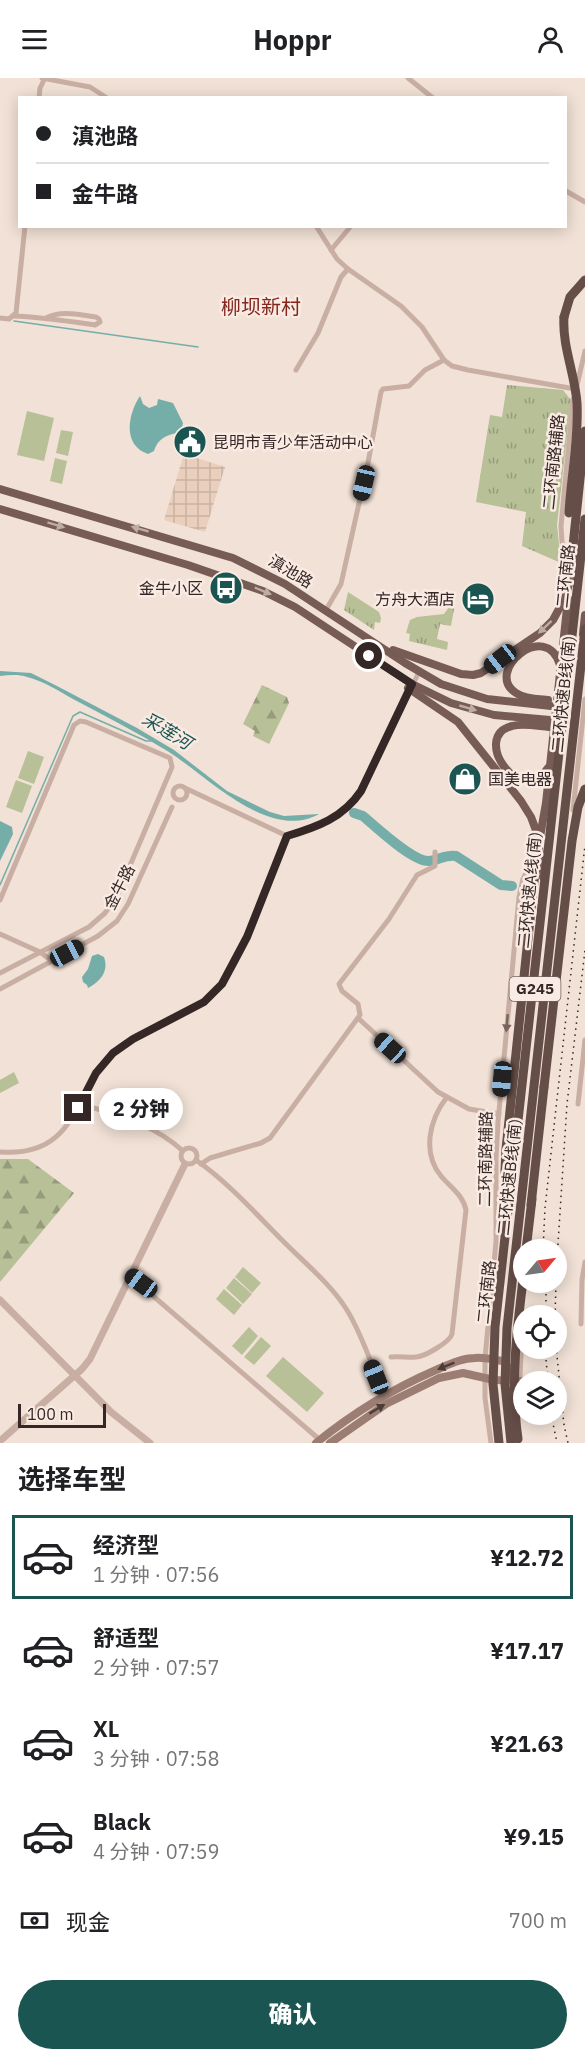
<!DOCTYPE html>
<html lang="zh">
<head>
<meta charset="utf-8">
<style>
	body { margin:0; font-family:"IBM Plex Sans","Noto Sans SC",sans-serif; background:#f2f2f2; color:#202124; height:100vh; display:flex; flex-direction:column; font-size:22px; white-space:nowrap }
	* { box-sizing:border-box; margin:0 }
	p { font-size:20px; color:#757577 }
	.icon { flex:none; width:33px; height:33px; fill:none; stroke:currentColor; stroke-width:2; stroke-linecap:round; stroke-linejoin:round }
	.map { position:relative; height:1365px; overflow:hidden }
	.sheet { display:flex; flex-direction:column; background:#fff; flex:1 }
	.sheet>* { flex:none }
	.hud { position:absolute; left:18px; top:18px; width:549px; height:132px; border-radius:0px; box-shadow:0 3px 15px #0003; display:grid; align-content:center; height:132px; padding:0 18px; background:#fff }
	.needle { width:39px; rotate:61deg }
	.buttons { position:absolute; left:513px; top:1161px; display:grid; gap:12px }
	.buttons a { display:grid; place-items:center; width:54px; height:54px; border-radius:50%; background:#fff; box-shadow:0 3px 15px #0003; font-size:30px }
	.scale { position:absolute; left:18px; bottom:15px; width:88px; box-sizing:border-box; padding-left:6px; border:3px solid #342725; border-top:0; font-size:16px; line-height:21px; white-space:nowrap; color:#342725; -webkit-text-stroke:4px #f9ebe3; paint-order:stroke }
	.end { position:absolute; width:27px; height:27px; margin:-14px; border:8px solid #342725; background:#fff; box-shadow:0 0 0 3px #fff }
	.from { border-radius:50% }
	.bubble { position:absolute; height:42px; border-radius:21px; background:#fff; box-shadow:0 3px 15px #0003; font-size:20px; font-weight:800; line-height:42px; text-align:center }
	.car { position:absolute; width:18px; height:36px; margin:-18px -9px; border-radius:8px; box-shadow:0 0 4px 2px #0007; background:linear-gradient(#222 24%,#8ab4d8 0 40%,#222 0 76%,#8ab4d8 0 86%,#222 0) }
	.hud b { display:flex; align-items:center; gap:21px; height:57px; font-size:22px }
	.hud b+b { border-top:2px solid #e0e0e0 }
	.hud i { width:15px; height:15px; background:#202124 }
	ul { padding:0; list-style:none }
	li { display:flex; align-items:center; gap:18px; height:84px; margin:0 12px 9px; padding:0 6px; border:3px solid transparent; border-radius:0px }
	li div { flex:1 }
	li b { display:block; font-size:22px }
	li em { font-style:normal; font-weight:800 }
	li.on { border-color:#1a5551 }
	li>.icon { width:54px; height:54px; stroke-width:1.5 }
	h2 { padding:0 18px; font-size:27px; line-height:72px }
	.pay { display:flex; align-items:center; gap:15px; height:66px; padding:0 18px; font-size:22px }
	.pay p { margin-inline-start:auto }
	.action { display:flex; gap:12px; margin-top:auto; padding:12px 18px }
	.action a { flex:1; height:69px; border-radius:36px; background:#1a5551; color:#fff; font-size:24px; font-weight:800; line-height:69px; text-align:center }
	header { display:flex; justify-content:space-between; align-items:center; height:78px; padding:0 18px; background:#fff; font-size:27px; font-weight:800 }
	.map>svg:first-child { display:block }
</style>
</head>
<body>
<header><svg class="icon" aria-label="menu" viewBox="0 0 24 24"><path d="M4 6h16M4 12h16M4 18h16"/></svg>Hoppr<svg class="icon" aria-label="person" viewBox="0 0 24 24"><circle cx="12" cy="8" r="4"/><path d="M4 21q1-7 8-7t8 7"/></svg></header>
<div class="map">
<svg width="585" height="1365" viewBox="0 0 585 1365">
	<defs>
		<pattern id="grass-tufts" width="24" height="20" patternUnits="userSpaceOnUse" patternTransform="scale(1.5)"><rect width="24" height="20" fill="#b8c097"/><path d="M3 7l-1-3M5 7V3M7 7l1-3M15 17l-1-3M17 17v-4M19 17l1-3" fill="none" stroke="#969c7b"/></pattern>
		<pattern id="forest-firs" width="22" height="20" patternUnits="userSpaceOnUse" patternTransform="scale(1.5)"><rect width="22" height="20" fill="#b8c097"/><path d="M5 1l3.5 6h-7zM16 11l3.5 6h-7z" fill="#969c7b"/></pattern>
		<pattern id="plaza-grid" width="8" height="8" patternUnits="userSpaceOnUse" patternTransform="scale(1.5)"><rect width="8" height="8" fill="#eacfbd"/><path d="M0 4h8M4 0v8" fill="none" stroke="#c9b2a2"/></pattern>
	</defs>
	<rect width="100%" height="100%" fill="#f1e1d6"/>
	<!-- grass -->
	<g fill="url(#grass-tufts)">
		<polygon points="507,307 563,312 571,322 557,447 561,485 522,468 526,434 476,424 490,337 502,339"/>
		<polygon points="348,514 379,534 381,540 380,545 375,544 374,552 344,532"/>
		<polygon points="452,525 455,526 451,548 440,546 437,561 448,564 447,572 409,563 410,556 406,555 410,542 417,539 444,536"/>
	</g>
	<!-- forest -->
	<g fill="url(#forest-firs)">
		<polygon points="262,607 287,619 289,625 269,666 253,658 255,653 243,646"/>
		<polygon points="0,1081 28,1081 74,1115 0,1204"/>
	</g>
	<!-- pitch -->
	<g fill="#b8c097">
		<polygon points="27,333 54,340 44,383 17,377"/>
		<polygon points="61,352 73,354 68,378 56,375"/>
		<polygon points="55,380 67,383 62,406 50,403"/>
		<polygon points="28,673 44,679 34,706 18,700"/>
		<polygon points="16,702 32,708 22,735 6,729"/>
		<polygon points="14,994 19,1005 0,1015 0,1002"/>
		<polygon points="243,1189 261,1205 252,1215 235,1199"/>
		<polygon points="234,1200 252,1216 243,1226 226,1210"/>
		<polygon points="224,1211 242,1227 234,1237 216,1221"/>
		<polygon points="249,1249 258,1258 242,1277 232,1268"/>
		<polygon points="261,1259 271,1268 254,1287 244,1279"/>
		<polygon points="283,1279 324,1315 307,1334 266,1298"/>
	</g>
	<!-- plaza -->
	<polygon fill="url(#plaza-grid)" points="184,376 225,389 205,454 164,442"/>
	<!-- water -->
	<g fill="#75aea9">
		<path d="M140,318L143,326L149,330L157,327L158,321L173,325L183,345L181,354C167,357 159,359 154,373L148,376C122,367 128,336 140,318Z"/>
		<path d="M0,593L31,595L57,608L137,650L174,672L227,713L270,734L284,738L319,736C269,764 207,698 169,674C138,655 105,638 73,621C59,613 43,603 27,599C19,596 9,597 0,598Z"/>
		<polygon points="0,743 12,749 13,756 0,783"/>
		<path d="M98,876L104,879C109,893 101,903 88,910L87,907L83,904L82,899L88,891L92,878Z"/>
	</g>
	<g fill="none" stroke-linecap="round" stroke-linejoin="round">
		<!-- stream -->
		<g stroke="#75aea9" stroke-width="1.5">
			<polyline points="14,243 198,269"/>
			<polyline points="0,807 73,638 80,634 146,663 151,663"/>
		</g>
		<!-- river -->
		<path stroke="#75aea9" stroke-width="10" d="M354,735L363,738C376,749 413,784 429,783C439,782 446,776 456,778L501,807L512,808"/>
		<!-- minor -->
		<g stroke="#c9afa3" stroke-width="5">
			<polyline points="42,0 90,9 107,20"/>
			<polyline points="408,0 433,20"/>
			<polyline points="39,20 40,10 44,2"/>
			<polyline points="566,113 585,124"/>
			<polyline points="316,148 337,181 348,191 401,228 422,249 444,282 452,288 468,292 575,311"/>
			<polyline points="331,172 351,148"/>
			<path d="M13,238C41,239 67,243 95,247L100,244L99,241L96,239C80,237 61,232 46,240"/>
			<polyline points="0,240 9,241 16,235 25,148"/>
			<polyline points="296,292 318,255 341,199 348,191"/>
			<polyline points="577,307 585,273"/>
			<polyline points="569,488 562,464 561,448 573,321"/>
			<polyline points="326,532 341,506 368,385 381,314 383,311 409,308 425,292 444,282"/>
			<circle cx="180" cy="715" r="7"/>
			<path d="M185,710L287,758C317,749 343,740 361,713L419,594"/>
			<polyline points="573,732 585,621"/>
			<polyline points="0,822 74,647 80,643 86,644 170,680 172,689 117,818 105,835 89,849 0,895"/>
			<polyline points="0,856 40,874 52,883"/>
			<polyline points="0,911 98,858 117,843 128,826 172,729"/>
			<polyline points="358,940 438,1014 469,1031 499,1036"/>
			<path d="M81,1026C117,1037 154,1046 183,1073"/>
			<polyline points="578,1026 585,962"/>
			<circle cx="189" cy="1078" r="8"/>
			<path d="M0,1074C84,1080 72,1004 122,967C154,945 200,937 223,905C251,865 268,804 287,758"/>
			<path d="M196,1082C229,1105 257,1137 286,1166C306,1186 330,1206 345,1229C363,1256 370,1288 386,1316"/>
			<polyline points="201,1086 210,1080 261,1065 270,1060 360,937 358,926 342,913 339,906 389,841 417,797 435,788 435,774"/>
			<polyline points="130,1198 320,1362"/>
			<polyline points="581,1246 582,1202 585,1184"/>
			<path d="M391,1279C399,1278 410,1280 416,1279C424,1279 450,1264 452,1256L466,1132C463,1117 451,1110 441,1098C422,1075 429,1042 447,1019"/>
			<polyline points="519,1318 523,1238"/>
			<polyline points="491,1365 485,1320 485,1280 496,1164 496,1080 498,1044 519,819 523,801 534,778"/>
		</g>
		<!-- tertiary -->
		<g stroke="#c9afa3" stroke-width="7">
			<polyline points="0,1222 111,1334 150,1365"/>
			<polyline points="0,1363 82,1291 90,1281 185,1086"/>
		</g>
		<!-- secondary -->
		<g stroke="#9c7d74" stroke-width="8">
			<path d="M316,1365C353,1335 392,1311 436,1292C448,1287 461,1280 475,1280C485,1279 494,1282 503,1283L510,1291L511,1302"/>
			<polyline points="330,1365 386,1326 439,1300 463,1295 494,1302 520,1303"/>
		</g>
		<!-- primary -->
		<g stroke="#765c55" stroke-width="8">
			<polyline points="0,411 233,480 285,506 405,585 441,606 487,621 551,628"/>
			<polyline points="0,431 188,487 263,513 295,529 412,606 451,625 494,637 550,642"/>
			<polyline points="583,556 585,537"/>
			<polyline points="393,572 461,596 473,597 481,595 540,555 553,542 565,520 576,481"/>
			<polyline points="408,610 458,644 521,723 531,739 537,755 543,799"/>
			<path d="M548,622C538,621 525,621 516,615C483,594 546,540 560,587"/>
			<path d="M548,690C521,732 470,658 512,648C523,645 537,648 549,649"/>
			<polyline points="540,759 546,725 568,521"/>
		</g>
		<!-- trunk -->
		<g stroke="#664e48" stroke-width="9">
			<polyline points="564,239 570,219 585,202"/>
			<polyline points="571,487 585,353"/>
			<polyline points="544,1009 572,763 578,729 585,711"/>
			<polyline points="508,1115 505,1093 506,1071 538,765"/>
			<polyline points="526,1172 532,1121"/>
			<path d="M518,1361C510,1305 517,1250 524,1194"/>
		</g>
		<!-- rail -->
		<g stroke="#342725" stroke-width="1.5" stroke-dasharray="1.5 4.5" stroke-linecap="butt">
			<polyline points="543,1172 545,1130 585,767"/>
			<polyline points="556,1197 567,1026 585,872"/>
			<polyline points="546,1204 546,1238"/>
			<polyline points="555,1238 556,1204"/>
			<polyline points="556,1268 564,1347 568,1365"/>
			<polyline points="545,1270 548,1304"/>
			<polyline points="551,1336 557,1365"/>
		</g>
		<!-- trunk-bridge -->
		<g stroke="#664e48" stroke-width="9">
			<path d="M564,239C562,268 575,296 577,325C579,362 571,398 569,435"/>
			<polyline points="531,1127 544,1009"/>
			<polyline points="499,1365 493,1306 495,1249 585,441"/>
			<polyline points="511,1365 505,1306 507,1250 585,551"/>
		</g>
	</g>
	<!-- one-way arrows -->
	<defs><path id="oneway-solid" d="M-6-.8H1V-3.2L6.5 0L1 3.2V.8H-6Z" transform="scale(1.5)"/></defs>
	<g fill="#beaba3">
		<use href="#oneway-solid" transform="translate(56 447) rotate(17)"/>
		<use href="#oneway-solid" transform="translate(140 451) rotate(-164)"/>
		<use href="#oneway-solid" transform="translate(263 513) rotate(23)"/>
		<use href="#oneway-solid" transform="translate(545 549) rotate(137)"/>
		<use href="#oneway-solid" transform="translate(468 630) rotate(16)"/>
	</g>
	<use fill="#77645e" href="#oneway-solid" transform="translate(507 945) rotate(95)"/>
	<g fill="#4e3c39">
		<use href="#oneway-solid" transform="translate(446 1288) rotate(158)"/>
		<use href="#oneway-solid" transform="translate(377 1331) rotate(-31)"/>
	</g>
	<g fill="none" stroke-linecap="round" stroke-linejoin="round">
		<!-- route -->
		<path stroke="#342725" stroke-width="8" d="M78,1030L96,995L113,975L133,961L204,924L222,906L247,859L287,758C317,749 343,740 361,713L412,606L369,578"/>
	</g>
	<!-- icons -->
	<defs>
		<symbol id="civic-disc" viewBox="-11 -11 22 22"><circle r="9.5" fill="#1a5551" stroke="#f9ebe3"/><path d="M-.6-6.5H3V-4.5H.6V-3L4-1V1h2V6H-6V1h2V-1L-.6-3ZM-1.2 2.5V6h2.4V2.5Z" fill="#fff"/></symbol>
		<symbol id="bus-disc" viewBox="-11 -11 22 22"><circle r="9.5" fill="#1a5551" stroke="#f9ebe3"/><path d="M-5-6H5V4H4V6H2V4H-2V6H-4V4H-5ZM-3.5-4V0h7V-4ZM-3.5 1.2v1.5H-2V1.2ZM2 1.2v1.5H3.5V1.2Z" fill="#fff"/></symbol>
		<symbol id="hotel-disc" viewBox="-11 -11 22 22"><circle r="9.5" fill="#1a5551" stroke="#f9ebe3"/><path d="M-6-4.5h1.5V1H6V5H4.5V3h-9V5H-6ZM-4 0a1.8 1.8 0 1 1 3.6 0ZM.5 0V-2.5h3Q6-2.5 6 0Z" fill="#fff"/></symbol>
		<symbol id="shop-disc" viewBox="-11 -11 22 22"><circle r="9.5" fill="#1a5551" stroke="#f9ebe3"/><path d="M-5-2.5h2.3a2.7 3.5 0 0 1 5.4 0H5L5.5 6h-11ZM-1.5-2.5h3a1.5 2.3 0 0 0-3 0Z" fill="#fff"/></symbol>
	</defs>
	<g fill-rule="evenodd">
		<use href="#civic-disc" x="171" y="345" width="38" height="38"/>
		<use href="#bus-disc" x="207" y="491" width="38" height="38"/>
		<use href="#hotel-disc" x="459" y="502" width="38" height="38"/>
		<use href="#shop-disc" x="446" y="682" width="38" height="38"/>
	</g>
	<g text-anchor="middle" stroke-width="5" stroke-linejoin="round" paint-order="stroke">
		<!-- shield labels -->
		<rect fill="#f9ebe3" stroke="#6f625e" stroke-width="1.5" x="509.5" y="899" width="51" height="24" rx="4.5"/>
		<g font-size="15" font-weight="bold" fill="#342725">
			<text x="535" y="916">G245</text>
		</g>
		<!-- poi labels -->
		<g font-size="16" fill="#342725" stroke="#f9ebe3" text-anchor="start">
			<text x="213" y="370">昆明市青少年活动中心</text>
			<text x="203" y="516" text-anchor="end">金牛小区</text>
			<text x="455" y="527" text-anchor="end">方舟大酒店</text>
			<text x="488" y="707">国美电器</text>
		</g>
		<!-- street labels -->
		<g font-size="16" fill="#342725" stroke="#f9ebe3">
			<text transform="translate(553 384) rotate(-84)" y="6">二环南路辅路</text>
			<text transform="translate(291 493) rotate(31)" y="6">滇池路</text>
			<text transform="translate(565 498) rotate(-84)" y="6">二环南路</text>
			<text transform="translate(563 616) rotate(-84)" y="6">二环快速B线(南)</text>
			<text transform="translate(119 809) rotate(-63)" y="6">金牛路</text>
			<text transform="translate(529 812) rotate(-84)" y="6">二环快速A线(南)</text>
			<text transform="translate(485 1081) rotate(-89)" y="6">二环南路辅路</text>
			<text transform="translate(509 1099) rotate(-84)" y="6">二环快速B线(南)</text>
			<text transform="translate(486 1214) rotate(-84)" y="6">二环南路</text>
		</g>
		<!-- water labels -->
		<g font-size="18" font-style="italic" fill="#1a5551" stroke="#f9ebe3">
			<text transform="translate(167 653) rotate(31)" y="6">采莲河</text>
		</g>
		<!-- quarter labels -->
		<g font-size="20" fill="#84261d" stroke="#f9ebe3">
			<text x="261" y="236">柳坝新村</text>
		</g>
	</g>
</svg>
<div class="buttons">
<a><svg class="needle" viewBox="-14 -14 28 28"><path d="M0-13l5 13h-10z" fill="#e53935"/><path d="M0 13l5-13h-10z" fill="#757577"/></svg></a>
<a><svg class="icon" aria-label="locate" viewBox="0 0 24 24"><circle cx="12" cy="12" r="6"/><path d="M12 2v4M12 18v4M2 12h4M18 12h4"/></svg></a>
<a><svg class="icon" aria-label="layers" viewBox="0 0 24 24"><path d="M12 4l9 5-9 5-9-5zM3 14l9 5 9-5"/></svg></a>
</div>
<div class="scale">100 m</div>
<i class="end from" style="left:369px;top:578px"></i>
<i class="end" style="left:78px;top:1030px"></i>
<div class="bubble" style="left:99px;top:1010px;width:84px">2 分钟</div>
<i class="car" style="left:364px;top:405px;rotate:193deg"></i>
<i class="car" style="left:500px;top:581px;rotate:232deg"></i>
<i class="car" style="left:67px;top:875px;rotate:62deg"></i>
<i class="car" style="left:390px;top:970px;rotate:312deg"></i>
<i class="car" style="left:502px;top:1001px;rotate:185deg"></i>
<i class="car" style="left:141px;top:1205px;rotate:306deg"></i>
<i class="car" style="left:376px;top:1299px;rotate:338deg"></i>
<div class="hud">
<b><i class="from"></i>滇池路</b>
<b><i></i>金牛路</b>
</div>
</div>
<section class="sheet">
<h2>选择车型</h2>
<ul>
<li class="on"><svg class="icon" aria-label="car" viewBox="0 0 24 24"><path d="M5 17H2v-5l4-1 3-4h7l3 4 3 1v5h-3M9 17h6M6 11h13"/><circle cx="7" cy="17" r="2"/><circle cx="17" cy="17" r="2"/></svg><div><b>经济型</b><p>1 分钟 · 07:56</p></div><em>¥12.72</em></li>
<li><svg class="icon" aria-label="car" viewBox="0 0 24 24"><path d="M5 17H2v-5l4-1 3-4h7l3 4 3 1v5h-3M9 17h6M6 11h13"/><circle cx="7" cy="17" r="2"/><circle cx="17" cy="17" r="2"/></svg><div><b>舒适型</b><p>2 分钟 · 07:57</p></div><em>¥17.17</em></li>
<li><svg class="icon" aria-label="car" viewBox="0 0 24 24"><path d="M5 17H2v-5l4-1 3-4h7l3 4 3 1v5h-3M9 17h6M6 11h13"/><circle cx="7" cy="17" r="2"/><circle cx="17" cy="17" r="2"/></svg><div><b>XL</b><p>3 分钟 · 07:58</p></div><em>¥21.63</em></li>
<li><svg class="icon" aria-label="car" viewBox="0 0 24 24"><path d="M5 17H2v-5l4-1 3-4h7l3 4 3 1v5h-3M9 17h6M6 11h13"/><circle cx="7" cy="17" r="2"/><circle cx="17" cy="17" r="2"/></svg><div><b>Black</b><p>4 分钟 · 07:59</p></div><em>¥9.15</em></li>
</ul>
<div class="pay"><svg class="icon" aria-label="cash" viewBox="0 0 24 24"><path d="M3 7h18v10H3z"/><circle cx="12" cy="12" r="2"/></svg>现金<p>700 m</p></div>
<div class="action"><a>确认</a></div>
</section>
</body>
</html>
